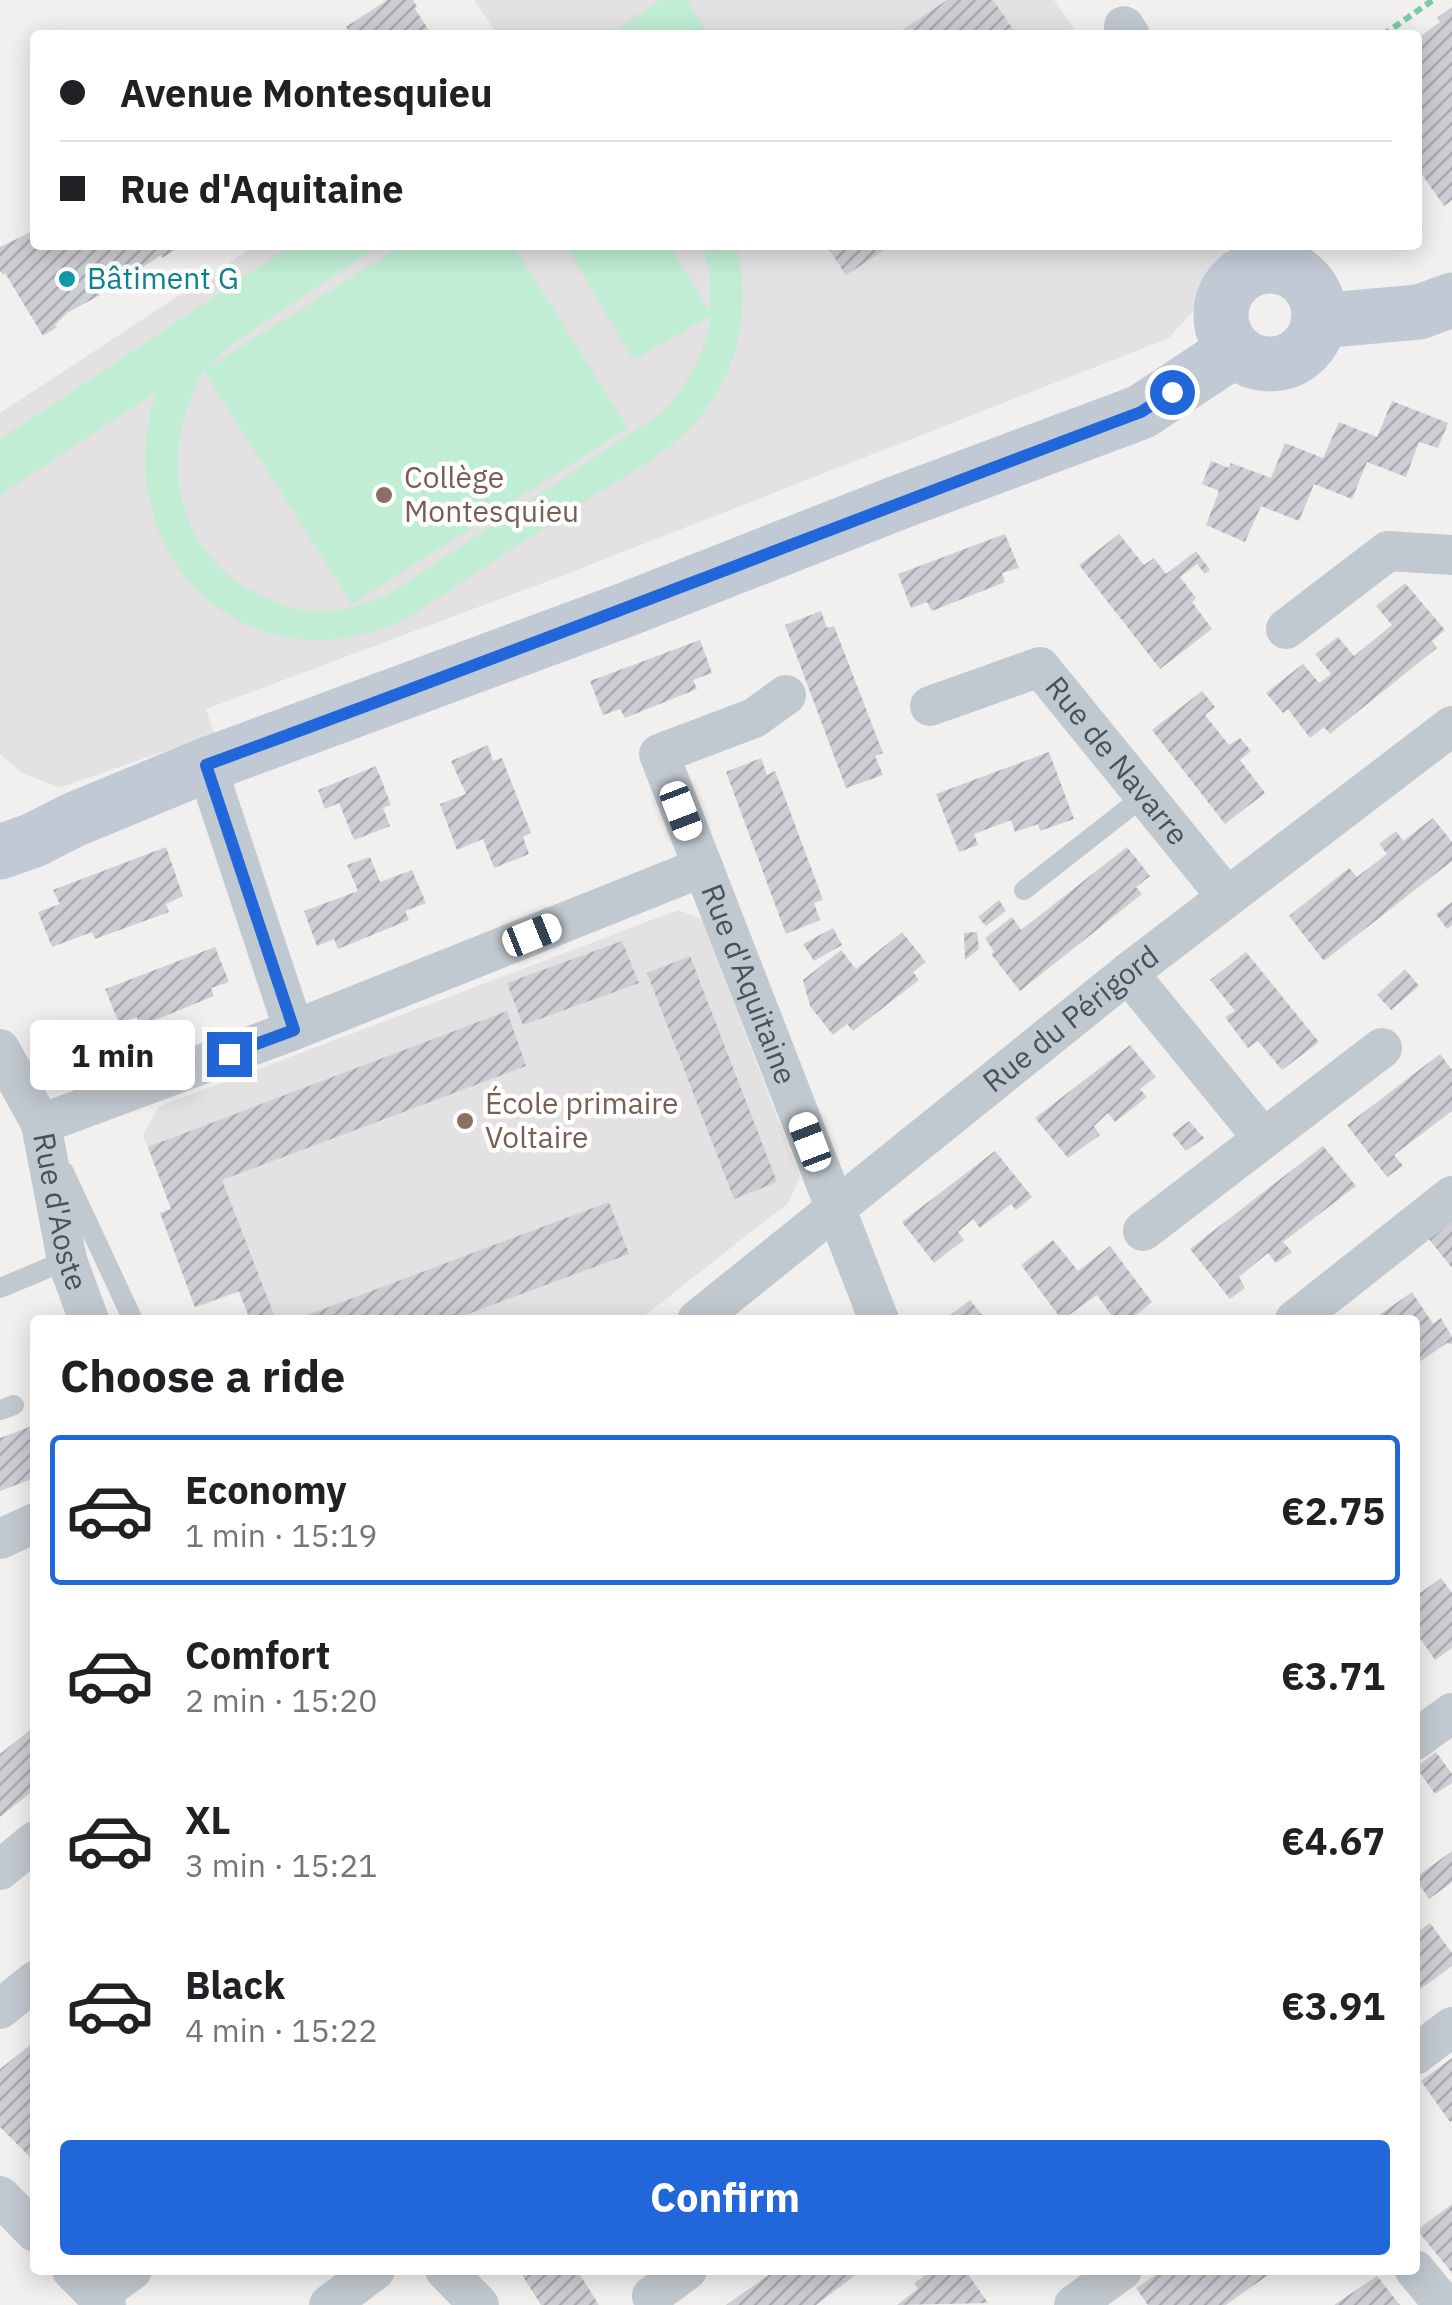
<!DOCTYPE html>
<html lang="en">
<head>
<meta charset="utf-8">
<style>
	body { margin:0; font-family:"IBM Plex Sans",sans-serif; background:#f2f2f2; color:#202124; height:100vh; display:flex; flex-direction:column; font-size:38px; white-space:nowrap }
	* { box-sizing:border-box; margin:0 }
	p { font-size:32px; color:#757577 }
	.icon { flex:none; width:55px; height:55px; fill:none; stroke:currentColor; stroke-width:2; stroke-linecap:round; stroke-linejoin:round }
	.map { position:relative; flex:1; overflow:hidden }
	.panel { position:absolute; left:30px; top:1315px; width:1390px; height:960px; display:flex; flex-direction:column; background:#fff; border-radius:10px; box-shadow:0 5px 25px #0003 }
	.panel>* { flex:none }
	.top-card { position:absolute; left:30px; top:30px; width:1392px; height:220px; border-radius:10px; box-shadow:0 5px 25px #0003; display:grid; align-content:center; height:220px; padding:0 30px; background:#fff }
	.end { position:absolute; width:45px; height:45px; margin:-22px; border:12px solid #2267d9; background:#fff; box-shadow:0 0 0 5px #fff }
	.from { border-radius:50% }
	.bubble { position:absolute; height:70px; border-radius:10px; background:#fff; box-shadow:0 5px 25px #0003; font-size:32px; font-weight:700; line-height:70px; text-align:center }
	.car { position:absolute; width:30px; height:60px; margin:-30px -15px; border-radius:12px; box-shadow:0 0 8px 2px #0007; background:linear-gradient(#fff 24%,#345 0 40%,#fff 0 76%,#345 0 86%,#fff 0) }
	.top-card b { display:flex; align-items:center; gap:35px; height:95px; font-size:38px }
	.top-card b+b { border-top:2px solid #e0e0e0 }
	.top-card i { width:25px; height:25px; background:#202124 }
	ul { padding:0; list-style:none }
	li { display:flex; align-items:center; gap:30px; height:150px; margin:0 20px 15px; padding:0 10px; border:5px solid transparent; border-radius:10px }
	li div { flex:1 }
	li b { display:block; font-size:38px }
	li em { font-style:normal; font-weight:700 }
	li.selected { border-color:#2267d9 }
	li>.icon { width:90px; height:90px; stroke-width:1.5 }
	h2 { padding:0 30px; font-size:45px; line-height:120px }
	.action { display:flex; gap:20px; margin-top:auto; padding:20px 30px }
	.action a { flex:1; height:115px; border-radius:10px; background:#2267d9; color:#fff; font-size:40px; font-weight:700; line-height:115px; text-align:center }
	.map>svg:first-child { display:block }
</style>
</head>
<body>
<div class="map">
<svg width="1452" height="2305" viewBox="0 0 1452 2305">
	<defs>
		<pattern id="building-hatch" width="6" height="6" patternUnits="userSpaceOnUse" patternTransform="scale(2.5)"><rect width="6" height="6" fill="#ccced4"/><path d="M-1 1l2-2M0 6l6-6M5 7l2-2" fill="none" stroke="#a8aaaf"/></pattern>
	</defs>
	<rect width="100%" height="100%" fill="#f2f0ef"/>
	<!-- education -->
	<g fill="#e3e1e1">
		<polygon points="474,0 1054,0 1078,35 498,35"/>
		<polygon points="256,245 1222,245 1232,261 1210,292 1169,338 559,577 206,709 214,734 59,788 21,772 0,754 0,413"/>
		<polygon points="678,910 702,919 800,1178 788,1203 639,1320 250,1320 239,1292 195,1308 161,1215 171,1209 143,1135 158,1107"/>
	</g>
	<!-- grass -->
	<g fill="#c0edd4">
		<polygon points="661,0 687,0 705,29 695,35 609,35"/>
		<path d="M292,245H379L225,349L208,368L402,245H513L628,428L352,604L204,371C157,449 172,554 260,595C276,602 293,610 311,611C337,614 362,604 386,596L663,412C688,384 706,353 710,316L633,360L566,245H670L710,313V273L702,245H736C753,308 737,381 690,428C657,461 610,484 571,510C516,546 461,583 406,619C248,694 104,555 156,392L0,495V439Z"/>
	</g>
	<!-- building -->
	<g fill="url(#building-hatch)">
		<polygon points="387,0 413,0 417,7 415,9 432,35 347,35 350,33 346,27"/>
		<polygon points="947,0 993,0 1017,35 895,35"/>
		<polygon points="1452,7 1452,200 1444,206 1418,169 1418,38 1440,22 1437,18"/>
		<polygon points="35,230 35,245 173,245 176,249 162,258 161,255 143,267 141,265 111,287 107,282 96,289 100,295 67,313 55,325 57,327 43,336 5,273 3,275 0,271 0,247"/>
		<polygon points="826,245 892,245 846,275"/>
		<polygon points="1392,401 1448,423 1438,448 1419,442 1406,477 1367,462 1352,499 1314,484 1299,521 1261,506 1245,542 1206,525 1219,491 1202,484 1211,461 1229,468 1231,463 1271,478 1285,443 1323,458 1339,422 1377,437"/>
		<polygon points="1005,534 1019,568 1002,573 1005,582 932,611 927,602 911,608 898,574"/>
		<polygon points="1119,534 1144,565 1154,558 1166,574 1196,551 1210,570 1205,574 1197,564 1180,577 1196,598 1192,602 1212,629 1160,669 1079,565"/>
		<polygon points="1405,583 1445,630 1432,641 1437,648 1330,734 1324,727 1310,738 1288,709 1283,713 1266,693 1303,664 1319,683 1331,674 1315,654 1338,637 1354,656 1392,625 1376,606"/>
		<polygon points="821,611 827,628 834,626 883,753 875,756 883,775 846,788 785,625"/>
		<polygon points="700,640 712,673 693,680 697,689 625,718 620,709 603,715 590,681"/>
		<polygon points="1202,691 1215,707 1205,715 1229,745 1240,738 1251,751 1240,760 1265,793 1225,824 1152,730"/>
		<polygon points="488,745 493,761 502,758 531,833 523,837 529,854 494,868 483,839 457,850 440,804 466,794 451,761"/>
		<polygon points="1049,752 1074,819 1040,831 1038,824 1015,832 1011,820 974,834 978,845 959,852 936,794"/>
		<polygon points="761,758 767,775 775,771 823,900 814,903 820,920 786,934 726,772"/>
		<polygon points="376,766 391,805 383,808 390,826 354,840 339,803 325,809 318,790"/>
		<polygon points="1433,818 1452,842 1452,861 1324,961 1289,916 1349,868 1357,877 1387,854 1379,844 1396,831 1403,841"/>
		<polygon points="166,847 183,896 166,904 169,912 95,939 92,932 52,947 38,912 60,904 53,890"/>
		<polygon points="1127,847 1150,876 1136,887 1142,894 1020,991 991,954 994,952 985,938 1012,917 1021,930"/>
		<polygon points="370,857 380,882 412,870 426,903 405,911 409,920 338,949 334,939 317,946 304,911 358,891 347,865"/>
		<polygon points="999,900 1006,911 986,926 978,917"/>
		<polygon points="1452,902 1452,925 1447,929 1436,914"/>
		<polygon points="833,928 842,945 814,961 803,944"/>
		<polygon points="902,932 926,962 913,972 919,980 853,1031 847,1024 833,1035 810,1006 803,980 841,950 856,969"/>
		<polygon points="977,932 979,949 965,960 964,933"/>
		<polygon points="622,941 639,983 523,1025 507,983"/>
		<polygon points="215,947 229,982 211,988 214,996 140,1026 137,1017 119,1023 105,989"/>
		<polygon points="1246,952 1319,1042 1282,1070 1258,1041 1248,1048 1236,1032 1225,1017 1235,1011 1210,980"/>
		<polygon points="690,956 777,1182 734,1199 647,973"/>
		<polygon points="1405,969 1419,986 1391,1010 1377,995"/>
		<polygon points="507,1011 526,1066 222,1180 276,1320 250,1320 239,1291 195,1307 160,1213 171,1209 148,1147"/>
		<polygon points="1130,1045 1156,1077 1140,1089 1147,1097 1115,1122 1108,1113 1094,1126 1100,1135 1068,1158 1035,1118"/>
		<polygon points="1440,1054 1452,1070 1452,1111 1394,1155 1403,1166 1387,1177 1347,1125"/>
		<polygon points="1189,1121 1204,1138 1186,1151 1172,1134"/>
		<polygon points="1323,1146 1356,1186 1283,1242 1292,1252 1276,1263 1268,1253 1239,1277 1245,1288 1230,1299 1190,1249"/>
		<polygon points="995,1151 1032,1197 1016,1210 1011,1204 980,1228 973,1219 958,1232 964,1240 934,1263 902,1222"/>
		<polygon points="609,1202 629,1254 452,1320 294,1320"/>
		<polygon points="1452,1218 1452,1268 1428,1238"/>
		<polygon points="1053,1240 1078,1271 1110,1246 1152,1302 1130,1320 1115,1320 1097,1295 1062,1320 1021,1265"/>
		<polygon points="1412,1292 1433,1324 1441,1318 1452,1337 1452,1344 1447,1343 1415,1365 1415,1320 1372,1320"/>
		<polygon points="970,1300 986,1320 944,1320"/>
		<polygon points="35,1425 35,1461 31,1462 35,1478 0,1491 0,1438"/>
		<polygon points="1441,1578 1452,1593 1452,1648 1435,1660 1415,1631 1415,1597"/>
		<polygon points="35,1726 35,1789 0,1817 0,1754"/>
		<polygon points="1436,1752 1452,1774 1452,1783 1435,1794 1416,1767"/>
		<polygon points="1452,1851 1452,1882 1429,1899 1415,1878"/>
		<polygon points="1430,1923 1452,1953 1452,1966 1415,1993 1415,1934"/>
		<polygon points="35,2041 35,2162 0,2127 0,2069"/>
		<polygon points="1452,2058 1452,2121 1450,2122 1421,2081"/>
		<polygon points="1452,2204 1452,2273 1417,2230"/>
		<polygon points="519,2270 577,2270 599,2305 541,2305"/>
		<polygon points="776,2270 856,2270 858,2273 816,2305 726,2305"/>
		<polygon points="933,2270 965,2270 988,2303 897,2305 918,2289 914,2283"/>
		<polygon points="1163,2270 1275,2270 1226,2305 1148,2305 1136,2288"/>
		<polygon points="1377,2276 1400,2305 1334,2305"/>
	</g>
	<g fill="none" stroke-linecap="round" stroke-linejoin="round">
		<!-- path -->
		<polyline stroke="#7ac9a7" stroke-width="6" stroke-dasharray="8 5" stroke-linecap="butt" points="1383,35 1433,0"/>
		<!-- lane -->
		<g stroke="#c1c9d0" stroke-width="20">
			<polyline points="1024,890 1144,796"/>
			<polyline points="64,1172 133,1320"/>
			<polyline points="0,1288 67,1260"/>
			<polyline points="0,1410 14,1405"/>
		</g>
		<!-- street -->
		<g stroke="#c1c9d0" stroke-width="40">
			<polyline points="1124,26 1130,35"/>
			<polyline points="1253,245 1257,267"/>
			<polyline points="1286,629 1388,551 1452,555"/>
			<path id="s1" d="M786,695L754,718L659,754L879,1320"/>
			<path id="s2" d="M930,706L1040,667L1227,897"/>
			<polyline points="206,765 294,1030"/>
			<polyline points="1128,973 1263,1138"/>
			<path id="s3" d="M0,1049L41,1124L67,1260L89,1320"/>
			<polyline points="41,1124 294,1030 703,867"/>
			<polyline points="1143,1231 1382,1048"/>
			<path id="s4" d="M697,1320L1128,973L1452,726"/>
			<polyline points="1295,1320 1452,1196"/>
			<polyline points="0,1539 35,1523"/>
			<polyline points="1415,1740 1452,1713"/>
			<polyline points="0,1870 35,1841"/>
			<polyline points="0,2009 35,1981"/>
			<polyline points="1415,2055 1452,2027"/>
			<polyline points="0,2196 35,2232"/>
			<polyline points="72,2270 106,2305"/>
			<polyline points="445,2270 479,2305"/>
			<polyline points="1415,2270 1444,2305"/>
			<polyline points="97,2296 132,2270"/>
			<polyline points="652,2296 687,2270"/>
			<polyline points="329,2305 375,2270"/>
			<polyline points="1074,2305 1122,2270"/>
		</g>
		<!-- secondary -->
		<g stroke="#c1c9d5" stroke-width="55">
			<circle cx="1270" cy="315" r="49"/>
			<polyline points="1318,321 1419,312 1452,300"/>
			<polyline points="0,852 34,840 73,820 206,765 625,610 897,503 1141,412 1235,350"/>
		</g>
	</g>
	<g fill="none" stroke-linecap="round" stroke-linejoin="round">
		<!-- route -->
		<path stroke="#2267d9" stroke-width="12" d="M229,1054L294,1030L206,765C519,651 829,529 1141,412L1172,392"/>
	</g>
	<!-- markers -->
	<circle fill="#0f9aa8" stroke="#fff" stroke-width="4" cx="67" cy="279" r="10"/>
	<g fill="#8d6e63" stroke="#fff" stroke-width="4">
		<circle cx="384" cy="495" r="10"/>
		<circle cx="465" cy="1121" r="10"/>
	</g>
	<g text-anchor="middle" stroke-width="9" stroke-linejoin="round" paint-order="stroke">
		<!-- culture labels -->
		<g font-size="30" fill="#0d838f" stroke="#fff" text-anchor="start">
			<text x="87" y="289">Bâtiment G</text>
		</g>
		<!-- education labels -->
		<g font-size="30" fill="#785e54" stroke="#fff" text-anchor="start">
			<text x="404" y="488">Collège<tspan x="404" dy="34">Montesquieu</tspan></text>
			<text x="485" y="1114">École primaire<tspan x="485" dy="34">Voltaire</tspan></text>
		</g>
		<!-- street labels -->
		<g font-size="30" fill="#48515c" stroke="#fff">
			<text dy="10" stroke="none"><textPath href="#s2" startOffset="238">Rue de Navarre</textPath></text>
			<text dy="10" stroke="none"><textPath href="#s1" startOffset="388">Rue d'Aquitaine</textPath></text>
			<text dy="10" stroke="none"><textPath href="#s4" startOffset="480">Rue du Périgord</textPath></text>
			<text dy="10" stroke="none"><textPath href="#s3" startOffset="175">Rue d'Aoste</textPath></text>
		</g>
	</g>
</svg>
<i class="end from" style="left:1172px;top:392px"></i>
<i class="end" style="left:229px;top:1054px"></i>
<div class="bubble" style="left:30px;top:1020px;width:165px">1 min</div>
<i class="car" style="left:681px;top:811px;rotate:159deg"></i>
<i class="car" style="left:532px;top:935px;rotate:68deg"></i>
<i class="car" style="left:810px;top:1142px;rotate:339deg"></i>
<div class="top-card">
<b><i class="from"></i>Avenue Montesquieu</b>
<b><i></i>Rue d'Aquitaine</b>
</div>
<section class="panel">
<h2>Choose a ride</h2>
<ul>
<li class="selected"><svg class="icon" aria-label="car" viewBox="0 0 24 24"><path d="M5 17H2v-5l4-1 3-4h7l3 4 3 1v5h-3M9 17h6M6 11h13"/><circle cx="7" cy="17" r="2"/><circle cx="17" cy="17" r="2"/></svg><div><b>Economy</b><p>1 min · 15:19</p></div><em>€2.75</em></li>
<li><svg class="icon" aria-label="car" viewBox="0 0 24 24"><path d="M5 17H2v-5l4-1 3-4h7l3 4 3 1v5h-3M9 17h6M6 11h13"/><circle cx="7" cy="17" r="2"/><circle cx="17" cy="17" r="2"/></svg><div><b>Comfort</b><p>2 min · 15:20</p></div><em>€3.71</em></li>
<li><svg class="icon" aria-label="car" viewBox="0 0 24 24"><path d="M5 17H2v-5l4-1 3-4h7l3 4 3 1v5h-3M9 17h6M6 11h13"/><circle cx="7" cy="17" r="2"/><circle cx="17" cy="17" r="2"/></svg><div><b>XL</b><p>3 min · 15:21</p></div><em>€4.67</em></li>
<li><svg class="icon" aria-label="car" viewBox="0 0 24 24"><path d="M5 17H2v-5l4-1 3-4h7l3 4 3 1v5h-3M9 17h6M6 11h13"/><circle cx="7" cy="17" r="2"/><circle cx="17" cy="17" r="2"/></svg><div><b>Black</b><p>4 min · 15:22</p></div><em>€3.91</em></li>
</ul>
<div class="action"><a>Confirm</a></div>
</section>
</div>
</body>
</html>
